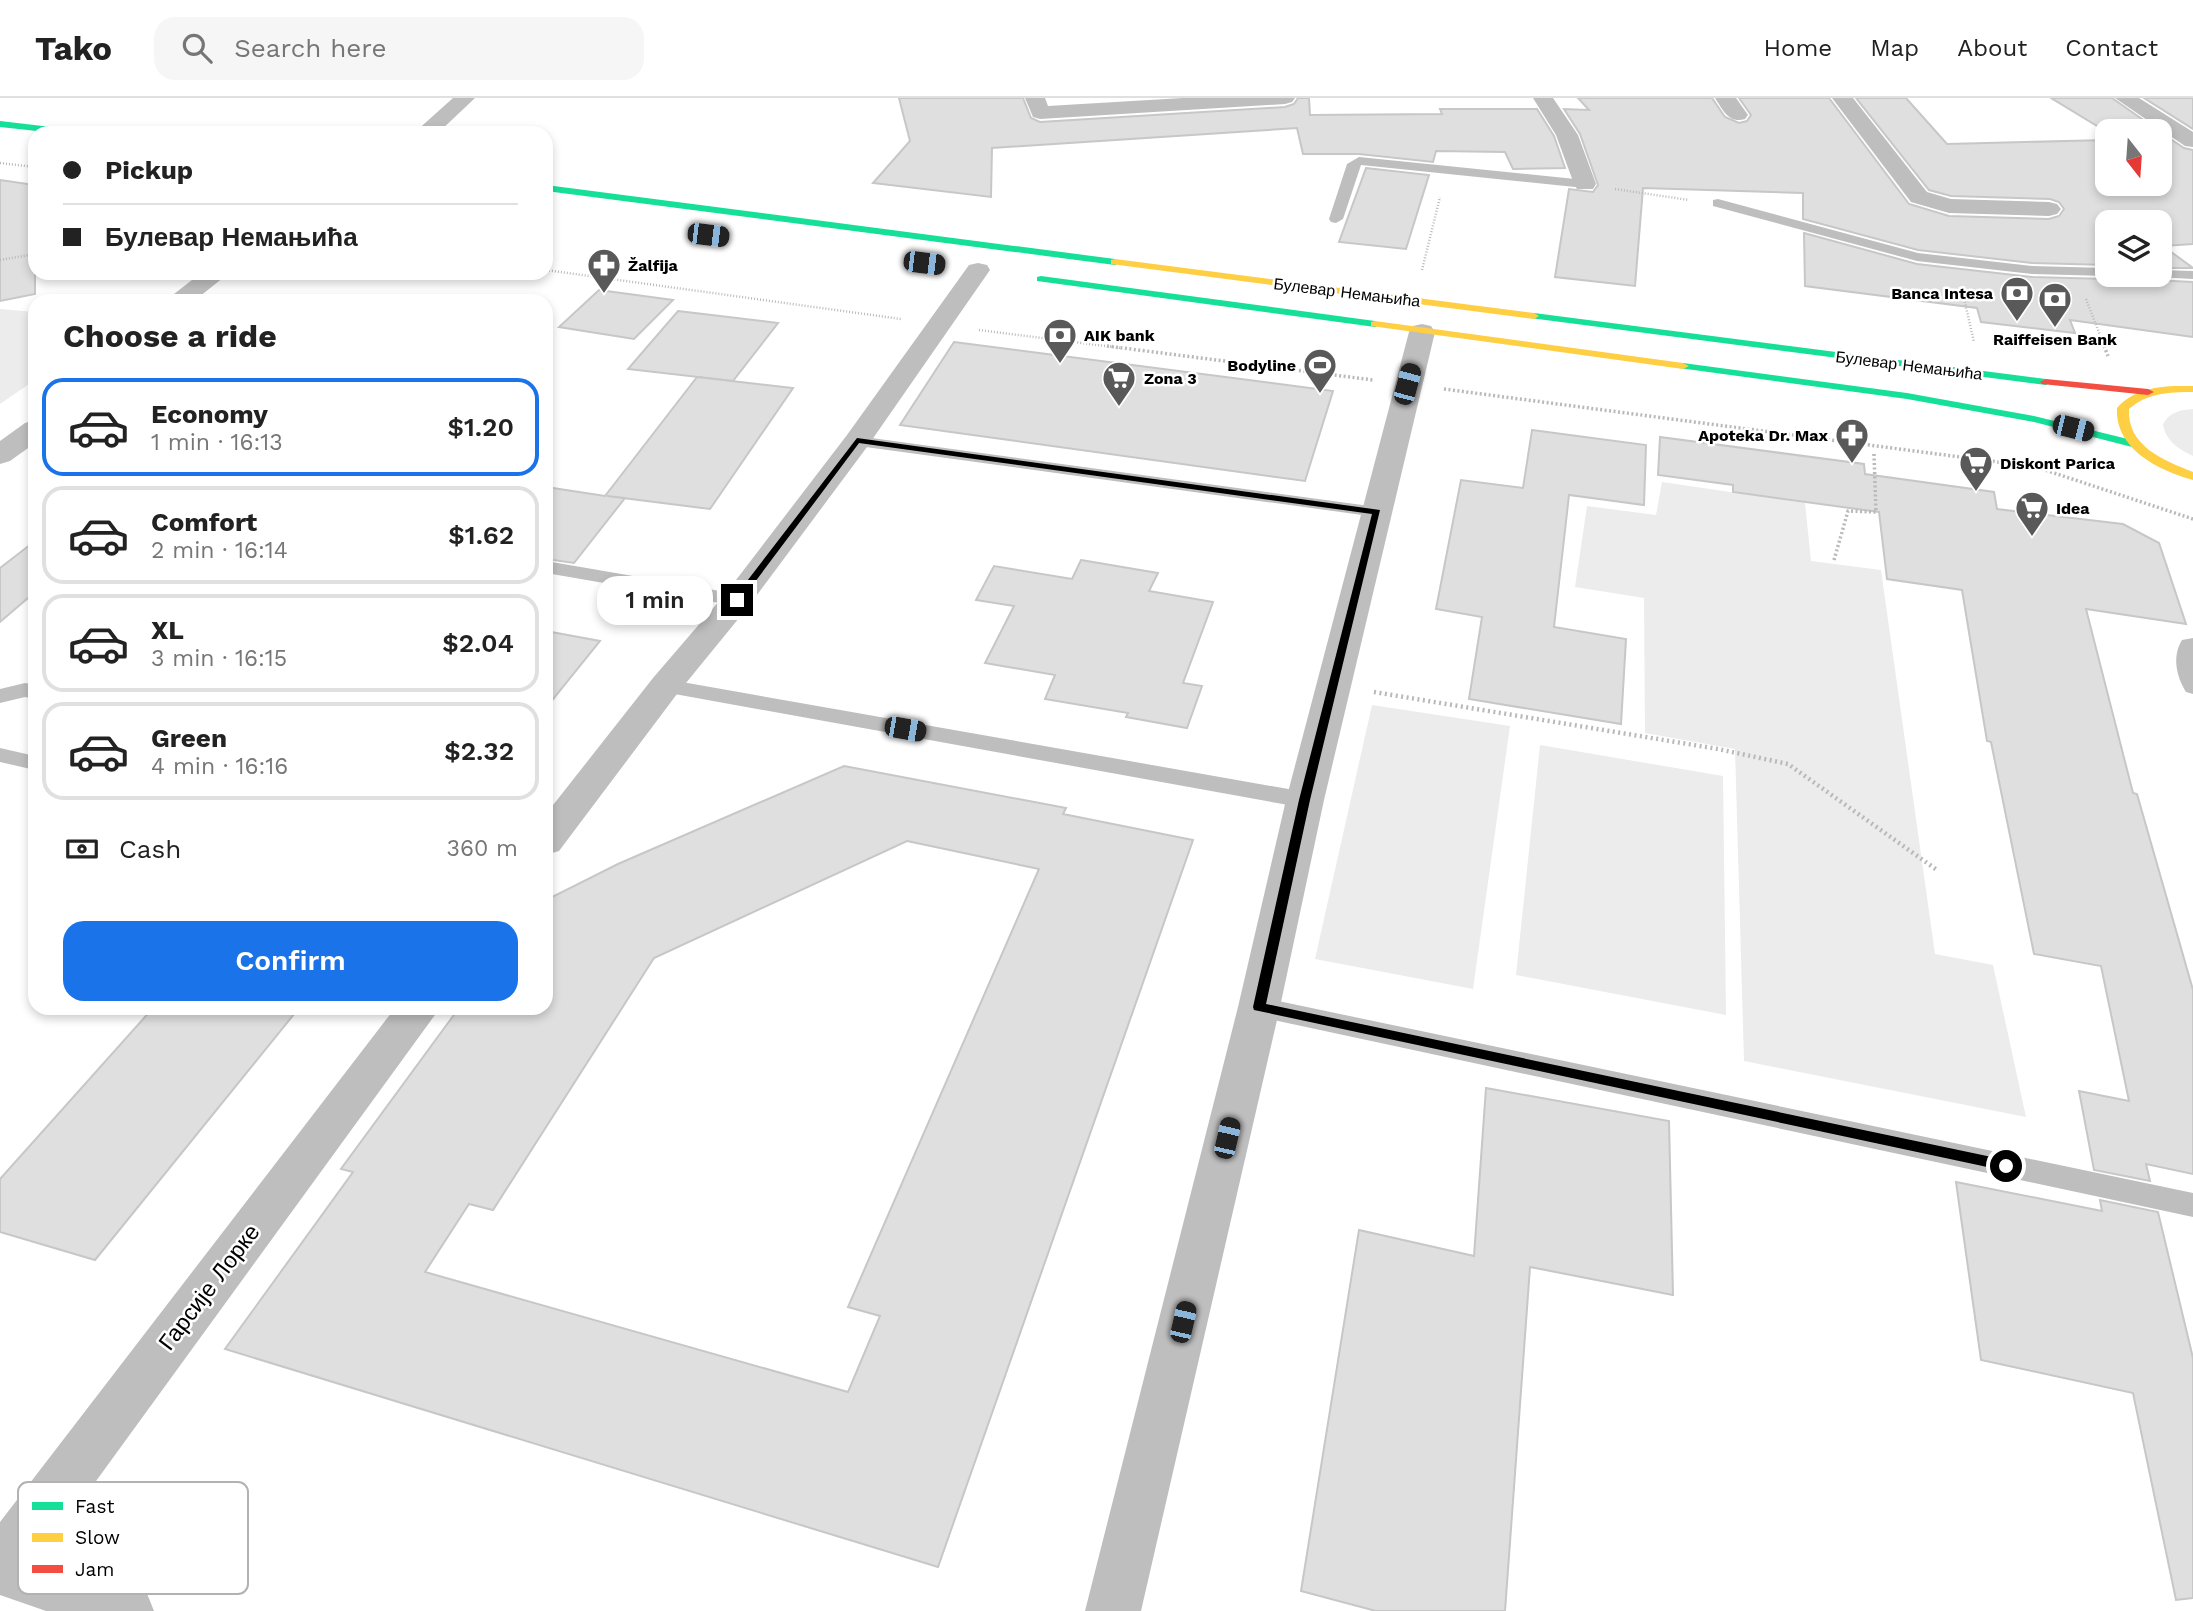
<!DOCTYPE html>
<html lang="en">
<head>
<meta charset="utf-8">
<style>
	body { margin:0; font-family:"Work Sans",sans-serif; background:#f6f6f6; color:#222; height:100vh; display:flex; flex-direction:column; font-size:26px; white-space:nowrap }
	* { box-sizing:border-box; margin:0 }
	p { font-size:23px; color:#767676 }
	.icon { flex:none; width:38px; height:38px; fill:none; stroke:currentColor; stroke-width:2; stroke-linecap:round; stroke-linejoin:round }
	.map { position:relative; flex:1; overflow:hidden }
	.side { position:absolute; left:28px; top:196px; width:525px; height:721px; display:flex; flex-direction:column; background:#fff; border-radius:21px; box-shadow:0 4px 10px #0003 }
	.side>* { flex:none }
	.hud { position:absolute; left:28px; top:28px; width:525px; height:154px; border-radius:21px; box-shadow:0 4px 10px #0003; display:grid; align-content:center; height:154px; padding:0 35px; background:#fff }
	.needle { width:46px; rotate:163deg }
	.controls { position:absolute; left:2095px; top:21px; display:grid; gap:14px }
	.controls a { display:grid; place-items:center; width:77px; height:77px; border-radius:14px; background:#fff; box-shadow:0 4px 10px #0003; font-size:35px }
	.end { position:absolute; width:32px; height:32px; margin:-16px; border:9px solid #000; background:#fff; box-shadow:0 0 0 4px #fff }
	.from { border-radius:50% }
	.bubble { position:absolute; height:49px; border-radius:21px; background:#fff; box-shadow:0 4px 10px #0003; font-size:23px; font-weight:600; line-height:49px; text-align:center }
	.car { position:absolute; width:21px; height:42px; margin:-21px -10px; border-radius:9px; box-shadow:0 0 5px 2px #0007; background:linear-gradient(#222 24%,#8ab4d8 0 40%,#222 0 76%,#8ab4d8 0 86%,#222 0) }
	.hud b { display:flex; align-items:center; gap:24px; height:66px; font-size:26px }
	.hud b+b { border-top:2px solid #e0e0e0 }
	.hud i { width:18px; height:18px; background:#222 }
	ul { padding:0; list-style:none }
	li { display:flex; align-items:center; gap:21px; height:98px; margin:0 14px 10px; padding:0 21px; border:4px solid #e0e0e0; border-radius:21px }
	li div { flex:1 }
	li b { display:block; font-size:26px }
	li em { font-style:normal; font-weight:600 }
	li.active { border-color:#1a73e8 }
	li>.icon { width:63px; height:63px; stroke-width:1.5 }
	h2 { padding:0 35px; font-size:32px; line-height:84px }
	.pay { display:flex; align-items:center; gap:18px; height:77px; padding:0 35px; font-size:26px }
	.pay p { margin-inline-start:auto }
	.primary-button { display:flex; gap:14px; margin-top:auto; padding:14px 35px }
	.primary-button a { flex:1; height:80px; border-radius:21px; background:#1a73e8; color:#fff; font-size:28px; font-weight:600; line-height:80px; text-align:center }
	header { display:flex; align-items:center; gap:42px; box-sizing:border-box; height:98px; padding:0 35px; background:#fff; border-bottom:2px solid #e0e0e0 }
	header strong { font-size:33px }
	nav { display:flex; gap:38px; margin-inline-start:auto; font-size:24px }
	.search { width:490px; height:63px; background:#f6f6f6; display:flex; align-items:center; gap:18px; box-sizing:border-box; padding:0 24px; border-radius:21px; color:#767676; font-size:26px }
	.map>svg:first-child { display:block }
</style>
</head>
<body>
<header>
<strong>Tako</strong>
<div class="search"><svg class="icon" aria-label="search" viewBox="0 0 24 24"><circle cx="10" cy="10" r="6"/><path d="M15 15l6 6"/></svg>Search here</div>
<nav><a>Home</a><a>Map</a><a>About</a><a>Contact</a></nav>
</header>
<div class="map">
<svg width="2193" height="1513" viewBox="0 0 2193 1513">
	<rect width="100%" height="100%" fill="#fff"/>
	<!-- green -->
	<g fill="#ececec">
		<polygon points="0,211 35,214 35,282 0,306"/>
		<path d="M2193,311V358C2178,351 2165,342 2163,326C2170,314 2180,312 2193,311Z"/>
		<polygon points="1662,384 1805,405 1811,463 1881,472 1935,856 1993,867 2026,1019 1744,963 1735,651 1645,635 1644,500 1575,489 1587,408 1656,417"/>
		<polygon points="1372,607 1510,628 1473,891 1315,861"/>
		<polygon points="1540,647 1723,678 1726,917 1516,877"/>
	</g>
	<!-- building -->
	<g fill="#dfdfdf" stroke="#c7c7c7" stroke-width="2" fill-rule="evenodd">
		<polygon points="899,0 1023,0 1031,20 1040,24 1285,9 1294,6 1298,0 1309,0 1310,17 1442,16 1440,11 1537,11 1554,38 1565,70 1513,71 1505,54 1436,53 1433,64 1359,56 1303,56 1297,30 992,50 991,99 873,85 910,43"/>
		<polygon points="1578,0 1712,0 1725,19 1739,25 1747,23 1751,17 1739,0 1829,0 1909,106 1949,118 2049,121 2059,118 2064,111 2059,104 2050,101 1951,98 1929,92 1856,0 1906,0 1947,46 2107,42 2107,86 2160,86 2160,34 2184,50 2193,52 2193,146 2163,148 2193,170 2160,170 2160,124 2107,124 2107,167 2032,165 1918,152 1803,121 1803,95 1643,90 1635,188 1555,179 1569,91 1593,94 1598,87 1580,36 1564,11 1589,12"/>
		<polygon points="2051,0 2112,0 2159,33 2107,34"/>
		<polygon points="2144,0 2193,0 2193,31"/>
		<polygon points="1366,70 1429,77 1406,151 1339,144"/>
		<polygon points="0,82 35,87 35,196 0,203"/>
		<polygon points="1804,135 1917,166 2032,179 2107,181 2115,177 2150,177 2155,182 2193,184 2193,239 2070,222 2075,235 1981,224 1977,210 1805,188"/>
		<polygon points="599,192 673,202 634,241 559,229"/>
		<polygon points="678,213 778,225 733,283 628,271"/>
		<polygon points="954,244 1333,293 1305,383 900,327"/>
		<polygon points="697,279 793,290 710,411 607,398 625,400 574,465 546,461 546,389 605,398"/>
		<polygon points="1532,332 1646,347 1644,407 1569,397 1554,529 1626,541 1621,626 1469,601 1482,519 1436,511 1461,382 1523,390"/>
		<polygon points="1660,339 1864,366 1865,376 1994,394 1997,411 2123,426 2159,445 2186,526 2086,511 2133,695 2137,696 2193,892 2193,1076 2146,1066 2150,1083 2094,1072 2079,993 2129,1003 2101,868 2034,856 1991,644 1987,643 1962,492 1887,481 1879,414 1733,394 1733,387 1658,377"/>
		<polygon points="35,443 35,494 0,524 0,470"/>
		<polygon points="1081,462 1158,475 1149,493 1213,504 1183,585 1202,588 1187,630 1126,619 1128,615 1045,601 1055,577 985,565 1014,508 976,502 994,468 1072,481"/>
		<polygon points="546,533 600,543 546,610"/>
		<path d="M844,668L1066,710L1063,716L1193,742L938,1469L225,1251L353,1074L341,1071L459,910H546V802L618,766ZM907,743L1039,771L848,1209L880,1218L848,1294L425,1174L469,1106L493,1112L654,860Z"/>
		<polygon points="153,910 299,910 95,1162 0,1134 0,1081"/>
		<polygon points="1486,990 1669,1023 1673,1197 1530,1169 1505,1513 1376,1513 1301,1493 1359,1132 1474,1158"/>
		<polygon points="1956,1084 2102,1113 2100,1102 2158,1114 2193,1260 2193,1500 2176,1502 2133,1295 1981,1262"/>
	</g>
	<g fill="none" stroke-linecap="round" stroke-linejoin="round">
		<!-- path-far2 -->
		<g stroke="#b9b9b9" stroke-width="2.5" stroke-dasharray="1 2" stroke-linecap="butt">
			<polyline points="0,65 35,69"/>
			<polyline points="1615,91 1689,102"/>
			<polyline points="0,162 35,156"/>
			<polyline points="546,172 901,221"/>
			<polyline points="1422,172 1440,99"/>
			<polyline points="1962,192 1974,244"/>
			<polyline points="2086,201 2105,250"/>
			<polyline points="979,232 1121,250"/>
		</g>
		<!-- path-far1 -->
		<g stroke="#b9b9b9" stroke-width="3.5" stroke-dasharray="2 2.5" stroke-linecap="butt">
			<polyline points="1107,248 1373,282"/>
			<polyline points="2104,248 2108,258"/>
			<polyline points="1444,291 2036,369 2193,421"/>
			<polyline points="1834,462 1848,413 1876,414 1874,356"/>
		</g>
		<!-- path -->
		<polyline stroke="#b9b9b9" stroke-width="4.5" stroke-dasharray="2 3.5" stroke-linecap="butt" points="1374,594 1718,651 1788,666 1937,772"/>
		<!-- lane -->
		<g fill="#bebebe" fill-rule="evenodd">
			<polygon points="1359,59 1585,82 1592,86 1585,90 1361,67 1343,121 1336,125 1331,124 1329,121 1347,66"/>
			<polygon points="1718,101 1918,155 2032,168 2107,170 2107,177 2112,177 2107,178 2032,176 1917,163 1713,108 1713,102"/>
			<polygon points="2160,172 2193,173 2193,181 2155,179 2153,177 2160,177"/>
			<polygon points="857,338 1377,409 1386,414 1377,419 851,347 849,343"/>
			<polygon points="546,463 737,496 747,502 737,508 546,475"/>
			<path d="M2193,540V596L2186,594C2176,578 2172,558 2182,542Z"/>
			<polygon points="665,581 1305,694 1313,697 1316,702 1313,707 1305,710 658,593 655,588 658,583"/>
			<polygon points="25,585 35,587 35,601 25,599 0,605 0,591"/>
			<polygon points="0,650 35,658 35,672 0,664"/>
			<polygon points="1259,899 2193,1095 2193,1119 1259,919 1250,916 1247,909 1250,902"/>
		</g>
		<!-- street -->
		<g fill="#bebebe" fill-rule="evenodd">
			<polygon points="453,0 475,0 438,35 414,35"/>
			<polygon points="1025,0 1045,0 1048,8 1183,0 1295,0 1292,4 1285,6 1040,21 1033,19"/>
			<polygon points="1533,0 1553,0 1578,37 1596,86 1593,91 1577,91 1574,86 1556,37"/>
			<path d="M1715,0H1736L1748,17L1745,21C1729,26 1723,12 1715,0Z"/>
			<polygon points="1832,0 1853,0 1927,94 1951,101 2049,104 2057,106 2061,111 2057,116 2049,118 1949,115 1911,104"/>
			<polygon points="2115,0 2139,0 2193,34 2193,49 2185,48"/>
			<polygon points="978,165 987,167 990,172 867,349 748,509 677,596 559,753 546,757 546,716 653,580 726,495 847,337 969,167"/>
			<polygon points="201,175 229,175 194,203 165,203"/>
			<polygon points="1422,226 1431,228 1435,234 1324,702 1280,909 1141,1513 1085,1513 1238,909 1286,702 1409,234 1413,228"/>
			<polygon points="35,322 35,345 10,363 0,366 0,343 25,325"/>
			<polygon points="395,910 440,910 43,1456 146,1493 154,1513 46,1513 0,1497 0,1424"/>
		</g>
		<!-- fast -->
		<g fill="#16e098" fill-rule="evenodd">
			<polygon points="0,23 77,32 81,35 55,35 0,29"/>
			<polygon points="546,87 1115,161 1120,164 1115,167 546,93"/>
			<polygon points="1041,178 1375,223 1380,226 1375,229 1037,183 1037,179"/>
			<polygon points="1534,215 2046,281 2052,284 2046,287 1530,220 1529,218"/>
			<polygon points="1683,265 1907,295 2034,318 2140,344 2142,346 2136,350 2034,324 1907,301 1679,270 1679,266"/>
		</g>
		<!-- slow -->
		<g fill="#ffcf43" fill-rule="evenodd">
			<polygon points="1115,161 1534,215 1539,218 1534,221 1111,166 1111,162"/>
			<polygon points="1375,223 1683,265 1689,268 1683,271 1371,228 1371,224"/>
			<path d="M2174,288H2193V294C2169,294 2147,295 2129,311C2127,348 2163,362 2193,374V382C2158,372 2115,351 2117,310C2132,293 2153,289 2174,288Z"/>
		</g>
		<!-- jam -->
		<polygon fill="#f24e42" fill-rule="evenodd" points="2046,281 2148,291 2154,294 2148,297 2042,286 2040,284"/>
	</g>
	<!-- route -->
	<polygon fill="#000" points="857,340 1380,412 1310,702 1266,906 2006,1062 2011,1064 2011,1072 2006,1073 1254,912 1253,909 1299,702 1372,416 859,345 740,504 734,504 734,500"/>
	<!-- icons -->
	<defs>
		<symbol id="pharmacy-pin" viewBox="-11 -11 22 30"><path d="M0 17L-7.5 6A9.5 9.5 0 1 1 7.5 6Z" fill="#595959" stroke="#fff"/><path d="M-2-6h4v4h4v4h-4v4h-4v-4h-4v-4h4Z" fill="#fff"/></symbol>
		<symbol id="bank-pin" viewBox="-11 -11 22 30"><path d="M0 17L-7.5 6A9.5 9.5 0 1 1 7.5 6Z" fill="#595959" stroke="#fff"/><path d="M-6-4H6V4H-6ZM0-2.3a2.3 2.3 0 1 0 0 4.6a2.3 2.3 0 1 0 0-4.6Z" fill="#fff"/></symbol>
		<symbol id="stadium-pin" viewBox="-11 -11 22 30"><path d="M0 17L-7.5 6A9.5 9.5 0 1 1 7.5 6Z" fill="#595959" stroke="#fff"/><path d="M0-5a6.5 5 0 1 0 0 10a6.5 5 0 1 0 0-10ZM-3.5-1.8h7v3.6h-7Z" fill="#fff"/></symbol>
		<symbol id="supermarket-pin" viewBox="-11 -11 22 30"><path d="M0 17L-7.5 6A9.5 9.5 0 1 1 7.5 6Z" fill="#595959" stroke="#fff"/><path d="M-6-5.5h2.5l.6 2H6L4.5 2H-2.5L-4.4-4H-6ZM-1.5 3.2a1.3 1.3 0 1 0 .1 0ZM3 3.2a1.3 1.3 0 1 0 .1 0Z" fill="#fff"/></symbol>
	</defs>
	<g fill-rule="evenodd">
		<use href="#pharmacy-pin" x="585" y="148" width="38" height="52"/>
		<use href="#bank-pin" x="1998" y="176" width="38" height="52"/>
		<use href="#bank-pin" x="2036" y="182" width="38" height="52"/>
		<use href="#bank-pin" x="1041" y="218" width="38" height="52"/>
		<use href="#stadium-pin" x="1301" y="248" width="38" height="52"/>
		<use href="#supermarket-pin" x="1100" y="261" width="38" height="52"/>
		<use href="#pharmacy-pin" x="1833" y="318" width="38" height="52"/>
		<use href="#supermarket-pin" x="1957" y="346" width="38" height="52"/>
		<use href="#supermarket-pin" x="2013" y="391" width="38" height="52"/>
	</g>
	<g text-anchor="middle" stroke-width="5" stroke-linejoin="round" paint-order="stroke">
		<!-- far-poi labels -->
		<g font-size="16" font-weight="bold" fill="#000" stroke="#fff" text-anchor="start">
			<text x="628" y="173">Žalfija</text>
			<text x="1993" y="201" text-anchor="end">Banca Intesa</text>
			<text x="1084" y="243">AIK bank</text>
			<text x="2055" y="247" text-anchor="middle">Raiffeisen Bank</text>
			<text x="1296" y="273" text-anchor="end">Bodyline</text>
			<text x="1144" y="286">Zona 3</text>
			<text x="1828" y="343" text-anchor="end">Apoteka Dr. Max</text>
			<text x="2000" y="371">Diskont Parica</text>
			<text x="2056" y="416">Idea</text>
		</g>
		<!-- far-street labels -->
		<g font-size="16" fill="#000" stroke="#fff">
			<text transform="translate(1347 194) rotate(7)" y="6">Булевар Немањића</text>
			<text transform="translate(1909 267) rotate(7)" y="6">Булевар Немањића</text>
		</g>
		<!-- near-street labels -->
		<g font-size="23" fill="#000" stroke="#fff">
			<text transform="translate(209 1189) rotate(-53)" y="8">Гарсије Лорке</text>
		</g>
	</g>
	<!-- legend -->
	<rect x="18" y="1384" width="230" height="112" rx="10" fill="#fff" stroke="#b2b2b2" stroke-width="2"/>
	<rect x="32" y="1404" width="31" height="8" fill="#16e098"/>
	<rect x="32" y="1435" width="31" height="9" fill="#ffcf43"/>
	<rect x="32" y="1467" width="31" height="8" fill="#f24e42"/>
	<g font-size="19" fill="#000">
		<text x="75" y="1415">Fast</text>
		<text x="75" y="1446">Slow</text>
		<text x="75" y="1478">Jam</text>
	</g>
</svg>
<div class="controls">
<a><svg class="needle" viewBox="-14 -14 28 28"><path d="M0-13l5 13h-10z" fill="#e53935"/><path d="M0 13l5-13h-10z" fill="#767676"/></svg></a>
<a><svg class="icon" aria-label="layers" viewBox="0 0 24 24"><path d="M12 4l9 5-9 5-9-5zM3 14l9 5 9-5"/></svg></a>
</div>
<i class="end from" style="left:2006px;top:1068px"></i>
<i class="end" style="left:737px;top:502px"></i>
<div class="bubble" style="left:597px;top:478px;width:116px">1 min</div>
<i class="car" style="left:708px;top:137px;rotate:97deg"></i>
<i class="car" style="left:924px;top:165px;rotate:97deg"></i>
<i class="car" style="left:1407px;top:286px;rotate:15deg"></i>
<i class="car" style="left:2073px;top:330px;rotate:104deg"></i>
<i class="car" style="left:905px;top:631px;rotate:100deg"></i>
<i class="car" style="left:1227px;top:1040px;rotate:13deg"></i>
<i class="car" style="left:1183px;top:1224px;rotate:13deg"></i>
<div class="hud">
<b><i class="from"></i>Pickup</b>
<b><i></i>Булевар Немањића</b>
</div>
<section class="side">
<h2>Choose a ride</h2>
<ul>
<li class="active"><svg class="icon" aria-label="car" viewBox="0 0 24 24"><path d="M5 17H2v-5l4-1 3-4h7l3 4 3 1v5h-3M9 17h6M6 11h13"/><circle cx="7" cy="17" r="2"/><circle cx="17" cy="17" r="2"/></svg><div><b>Economy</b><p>1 min · 16:13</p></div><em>$1.20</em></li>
<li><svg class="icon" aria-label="car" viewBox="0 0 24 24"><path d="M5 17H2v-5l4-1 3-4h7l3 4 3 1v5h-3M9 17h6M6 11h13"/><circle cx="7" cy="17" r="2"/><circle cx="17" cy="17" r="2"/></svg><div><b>Comfort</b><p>2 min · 16:14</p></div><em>$1.62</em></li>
<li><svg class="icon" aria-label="car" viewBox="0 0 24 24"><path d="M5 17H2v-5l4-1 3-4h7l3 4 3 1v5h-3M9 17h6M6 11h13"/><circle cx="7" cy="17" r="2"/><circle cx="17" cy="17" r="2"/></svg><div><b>XL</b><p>3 min · 16:15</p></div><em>$2.04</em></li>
<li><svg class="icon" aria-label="car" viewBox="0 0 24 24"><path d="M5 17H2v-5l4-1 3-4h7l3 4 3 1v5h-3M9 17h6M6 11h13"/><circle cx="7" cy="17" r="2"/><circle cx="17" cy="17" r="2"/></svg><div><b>Green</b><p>4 min · 16:16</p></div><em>$2.32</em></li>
</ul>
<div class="pay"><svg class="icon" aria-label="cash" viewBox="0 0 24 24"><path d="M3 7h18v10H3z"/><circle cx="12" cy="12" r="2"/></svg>Cash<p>360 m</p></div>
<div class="primary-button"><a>Confirm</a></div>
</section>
</div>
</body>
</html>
